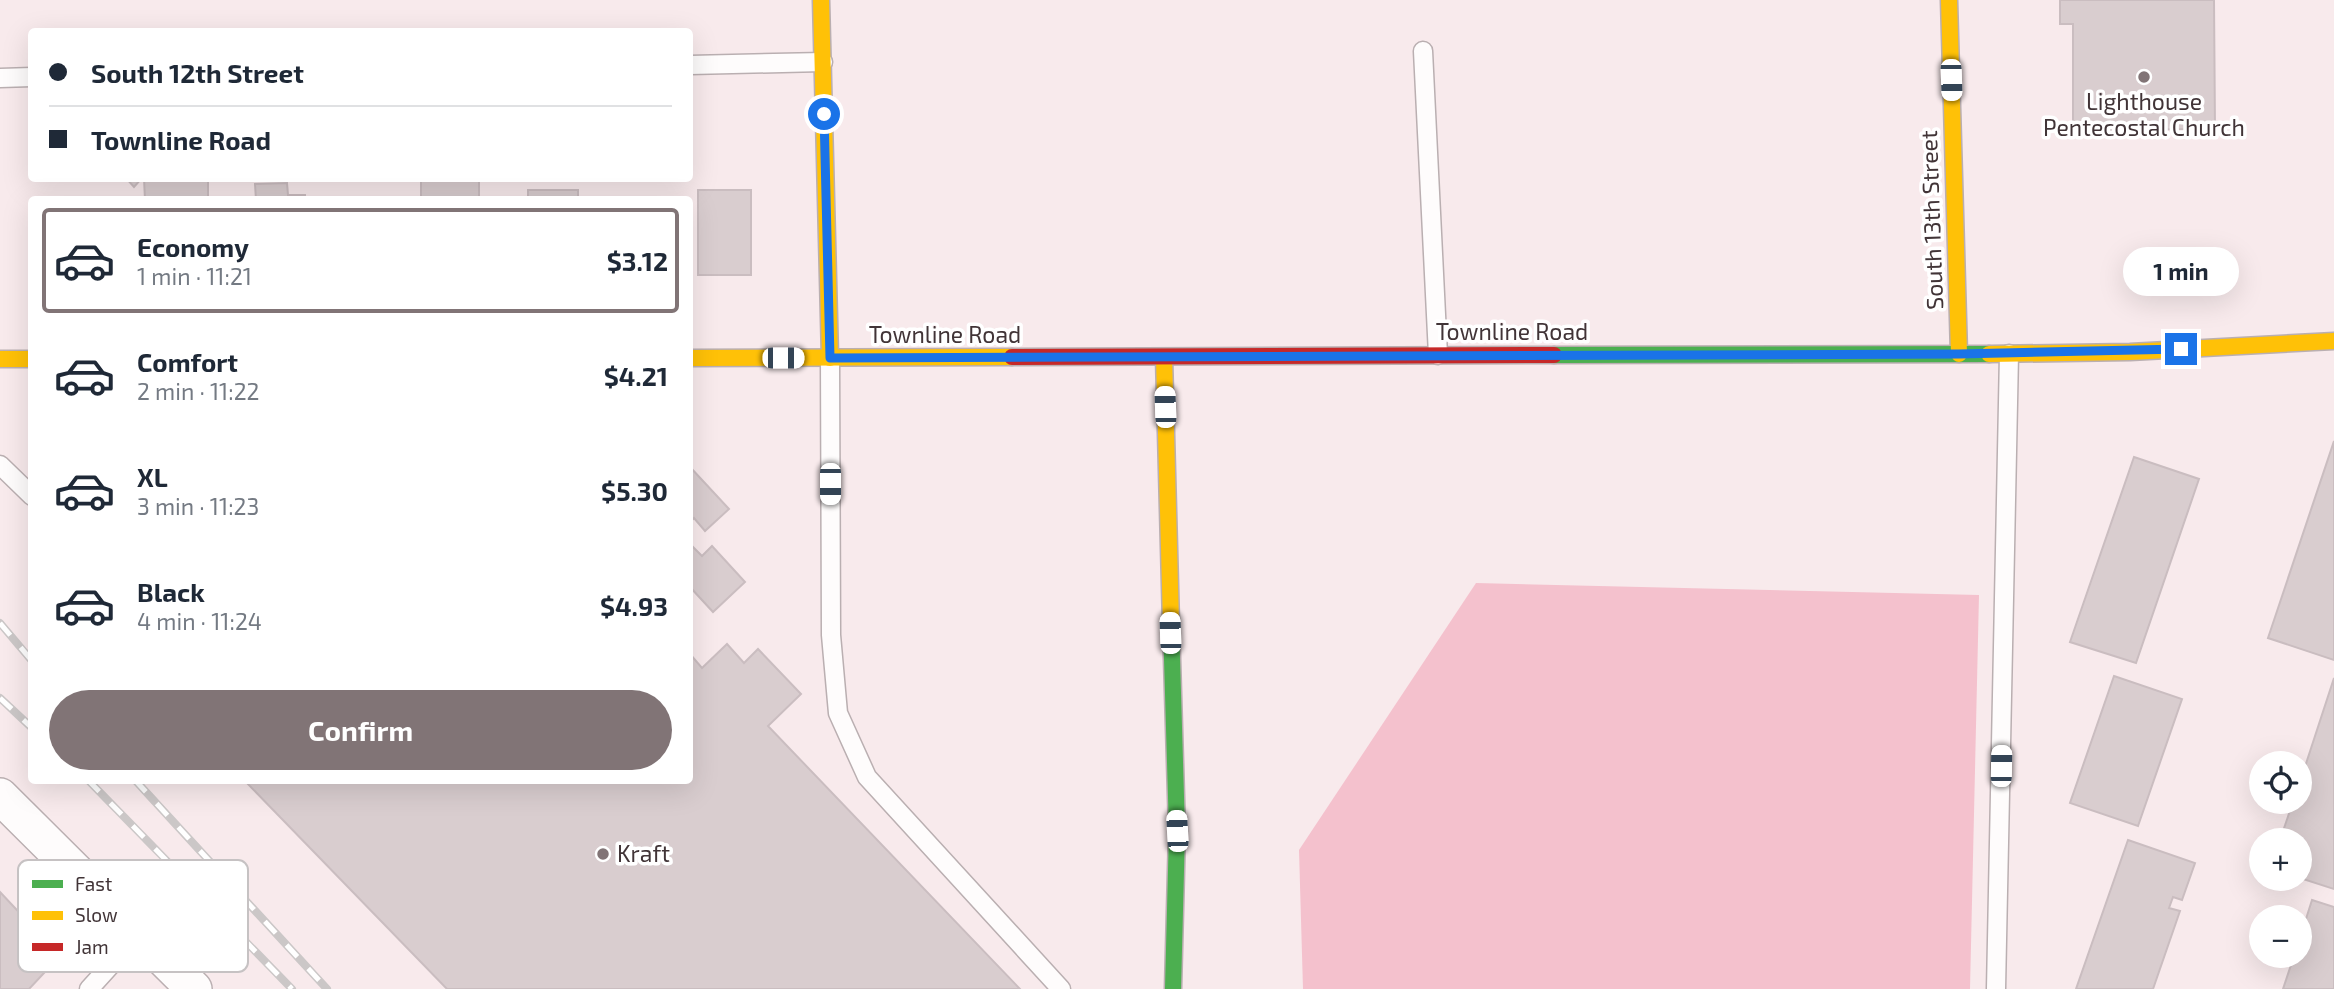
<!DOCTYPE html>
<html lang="en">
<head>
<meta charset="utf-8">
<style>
	body { margin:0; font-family:"Exo 2",sans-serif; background:#f2f2f3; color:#1f2937; height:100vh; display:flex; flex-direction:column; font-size:26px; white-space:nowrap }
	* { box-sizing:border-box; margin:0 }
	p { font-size:23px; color:#747a83 }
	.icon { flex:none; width:38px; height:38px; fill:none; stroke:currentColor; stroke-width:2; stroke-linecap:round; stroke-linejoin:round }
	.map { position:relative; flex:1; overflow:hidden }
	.side { position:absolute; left:28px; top:196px; width:665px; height:588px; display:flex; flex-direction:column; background:#fff; border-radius:7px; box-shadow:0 7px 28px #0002 }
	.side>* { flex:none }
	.hud { position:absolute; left:28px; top:28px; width:665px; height:154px; border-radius:7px; box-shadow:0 7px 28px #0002; display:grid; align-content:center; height:154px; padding:0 21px; background:#fff }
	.controls { position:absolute; left:2249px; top:751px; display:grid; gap:14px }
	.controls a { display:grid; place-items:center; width:63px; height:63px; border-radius:50%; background:#fff; box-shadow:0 7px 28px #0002; font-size:35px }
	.end { position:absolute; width:32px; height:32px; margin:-16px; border:9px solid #1a73e8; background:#fff; box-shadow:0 0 0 4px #fff }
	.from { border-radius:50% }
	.bubble { position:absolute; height:49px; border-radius:24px; background:#fff; box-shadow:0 7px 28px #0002; font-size:23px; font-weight:700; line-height:49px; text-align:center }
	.car { position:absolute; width:21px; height:42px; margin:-21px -10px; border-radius:9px; box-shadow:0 0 5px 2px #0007; background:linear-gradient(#fff 24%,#345 0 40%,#fff 0 76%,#345 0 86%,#fff 0) }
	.hud b { display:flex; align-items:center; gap:24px; height:66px; font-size:26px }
	.hud b+b { border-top:2px solid #e0e1e3 }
	.hud i { width:18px; height:18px; background:#1f2937 }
	ul { padding:12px 0 0; list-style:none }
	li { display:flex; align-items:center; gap:21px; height:105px; margin:0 14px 10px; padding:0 7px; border:4px solid transparent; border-radius:7px }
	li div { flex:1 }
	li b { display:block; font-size:26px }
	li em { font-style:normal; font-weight:700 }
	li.current { border-color:#817476 }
	li>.icon { width:63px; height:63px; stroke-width:1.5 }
	.primary-button { display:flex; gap:14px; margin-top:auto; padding:14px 21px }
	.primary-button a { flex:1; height:80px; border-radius:42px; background:#817476; color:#fff; font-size:28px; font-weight:700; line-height:80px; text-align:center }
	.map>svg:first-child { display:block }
</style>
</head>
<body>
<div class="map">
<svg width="2334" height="989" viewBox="0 0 2334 989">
	<rect width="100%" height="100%" fill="#f8eaec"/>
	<!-- green -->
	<polygon fill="#f4c1cd" points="1476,583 1979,595 1970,989 1303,989 1299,850"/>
	<!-- building -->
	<g fill="#d9cdcf" stroke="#cabdc0" stroke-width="2">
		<polygon points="2060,0 2214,0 2215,129 2073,130 2073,24 2060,24"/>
		<polygon points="126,178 142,178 134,187"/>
		<polygon points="144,178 208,178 208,200 145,200"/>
		<rect x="421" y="181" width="58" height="19"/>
		<polygon points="287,183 288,195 305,195 305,200 256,200 255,184"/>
		<rect x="528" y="190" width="50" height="10"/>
		<rect x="698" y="190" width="53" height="85"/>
		<polygon points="2334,441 2334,660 2268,638"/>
		<polygon points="2134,457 2199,479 2136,663 2070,642"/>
		<polygon points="690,467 729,509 705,531 694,518 690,522"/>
		<polygon points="690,544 702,556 712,546 745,582 713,612 690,587"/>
		<polygon points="727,644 744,663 758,649 801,694 768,726 1020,989 447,989 244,780 690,780 690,654 702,668"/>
		<polygon points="2114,676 2182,699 2138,826 2070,803"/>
		<polygon points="2334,678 2334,889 2300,878 2300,840 2280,840 2293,802 2300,802 2300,782"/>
		<polygon points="2128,840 2195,863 2182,900 2173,897 2169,908 2180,911 2153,989 2076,989"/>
		<polygon points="0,892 60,956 29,989 0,989"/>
		<polygon points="2312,900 2334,907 2334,989 2283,989 2294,956 2300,956 2300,938"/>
	</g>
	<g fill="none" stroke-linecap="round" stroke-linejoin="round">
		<defs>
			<g id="lane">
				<polyline points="1423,51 1438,355"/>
				<polyline points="690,65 823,62"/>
				<polyline points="0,78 32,77"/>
				<polyline points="830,358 831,635 838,713 867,777 1061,989"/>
				<polyline points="0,465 32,496"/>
				<polyline points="89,989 139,934"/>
				<polyline points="1996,989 2009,354"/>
			</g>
			<polyline id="street" points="0,796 194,989"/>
			<g id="fast">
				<polyline points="1554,355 1989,354"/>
				<polyline points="1171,624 1177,831 1173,989"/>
			</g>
			<g id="slow">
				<polyline points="821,0 830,358"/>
				<polyline points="1949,0 1959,354"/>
				<polyline points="1989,354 2130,352 2334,341"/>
				<polyline points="1164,357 1171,624"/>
				<polyline points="690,358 1012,357"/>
				<polyline points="0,359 32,359"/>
			</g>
			<polyline id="jam" points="1012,357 1554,355"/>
		</defs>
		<!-- lane casing -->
		<use href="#lane" stroke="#baafb1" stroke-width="21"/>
		<!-- street casing -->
		<use href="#street" stroke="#baafb1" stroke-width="38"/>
		<!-- fast casing -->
		<use href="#fast" stroke="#baafb1" stroke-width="19"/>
		<!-- slow casing -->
		<use href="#slow" stroke="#baafb1" stroke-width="19"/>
		<!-- jam casing -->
		<use href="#jam" stroke="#baafb1" stroke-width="19"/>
		<!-- lane -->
		<use href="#lane" stroke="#fefcfc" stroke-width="18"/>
		<!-- street -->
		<use href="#street" stroke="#fefcfc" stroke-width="35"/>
		<!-- fast -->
		<use href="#fast" stroke="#4caf50" stroke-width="16"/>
		<!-- slow -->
		<use href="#slow" stroke="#ffc107" stroke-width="16"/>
		<!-- jam -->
		<use href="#jam" stroke="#c62828" stroke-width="16"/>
		<defs>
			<g id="rail">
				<polyline points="0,623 32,661"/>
				<polyline points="0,698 32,728"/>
				<polyline points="88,780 292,989"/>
				<polyline points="135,780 327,989"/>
			</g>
		</defs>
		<!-- rail casing -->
		<use href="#rail" stroke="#cbc7c7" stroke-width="8"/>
		<!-- rail -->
		<use href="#rail" stroke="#fff" stroke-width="5" stroke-dasharray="16" stroke-linecap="butt"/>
	</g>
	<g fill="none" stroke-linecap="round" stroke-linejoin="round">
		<!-- route -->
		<polyline stroke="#1a73e8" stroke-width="9" points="824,114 830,358 1959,354 2181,349"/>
	</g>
	<!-- markers -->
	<g fill="#817476" stroke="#fff" stroke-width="2.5">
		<circle cx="2144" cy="77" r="7"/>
		<circle cx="603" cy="854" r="7"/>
	</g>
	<g text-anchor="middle" stroke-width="7" stroke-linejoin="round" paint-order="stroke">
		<!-- poi labels -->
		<g font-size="23" fill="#413437" stroke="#fff">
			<text x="2144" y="110">Lighthouse<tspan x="2144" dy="26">Pentecostal Church</tspan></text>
			<text x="617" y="862" text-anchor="start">Kraft</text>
		</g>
		<!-- street labels -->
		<g font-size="23" fill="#413437" stroke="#fff">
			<text transform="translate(1932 220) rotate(-92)" y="8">South 13th Street</text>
			<text x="1512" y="340">Townline Road</text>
			<text x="945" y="343">Townline Road</text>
		</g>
	</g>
	<!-- legend -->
	<rect x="18" y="860" width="230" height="112" rx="10" fill="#fff" stroke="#c6c2c3" stroke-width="2"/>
	<rect x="32" y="880" width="31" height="8" fill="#4caf50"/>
	<rect x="32" y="911" width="31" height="9" fill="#ffc107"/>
	<rect x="32" y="943" width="31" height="8" fill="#c62828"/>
	<g font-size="19" fill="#413437">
		<text x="75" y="891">Fast</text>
		<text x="75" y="922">Slow</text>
		<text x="75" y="954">Jam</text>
	</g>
</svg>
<div class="controls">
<a><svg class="icon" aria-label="locate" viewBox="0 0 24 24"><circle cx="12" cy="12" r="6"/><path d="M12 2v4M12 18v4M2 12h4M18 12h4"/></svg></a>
<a>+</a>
<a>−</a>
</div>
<i class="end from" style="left:824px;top:114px"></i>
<i class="end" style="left:2181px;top:349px"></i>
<div class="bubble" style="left:2123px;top:247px;width:116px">1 min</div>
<i class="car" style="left:1951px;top:80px;rotate:178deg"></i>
<i class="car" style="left:783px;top:358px;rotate:90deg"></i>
<i class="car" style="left:1165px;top:407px;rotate:358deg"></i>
<i class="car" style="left:830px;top:484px;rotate:180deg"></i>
<i class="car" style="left:1170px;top:633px;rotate:358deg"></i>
<i class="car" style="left:2001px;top:766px;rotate:1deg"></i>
<i class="car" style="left:1177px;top:831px;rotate:357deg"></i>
<div class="hud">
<b><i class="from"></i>South 12th Street</b>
<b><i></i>Townline Road</b>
</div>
<section class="side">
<ul>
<li class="current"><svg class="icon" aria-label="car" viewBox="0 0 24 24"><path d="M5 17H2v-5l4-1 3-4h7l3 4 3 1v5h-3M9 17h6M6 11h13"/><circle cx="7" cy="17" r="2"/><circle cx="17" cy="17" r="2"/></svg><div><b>Economy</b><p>1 min · 11:21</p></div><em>$3.12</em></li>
<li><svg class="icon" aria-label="car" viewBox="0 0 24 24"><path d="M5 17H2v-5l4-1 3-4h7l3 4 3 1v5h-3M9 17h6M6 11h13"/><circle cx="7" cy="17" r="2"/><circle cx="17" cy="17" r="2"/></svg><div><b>Comfort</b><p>2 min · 11:22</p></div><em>$4.21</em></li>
<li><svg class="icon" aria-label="car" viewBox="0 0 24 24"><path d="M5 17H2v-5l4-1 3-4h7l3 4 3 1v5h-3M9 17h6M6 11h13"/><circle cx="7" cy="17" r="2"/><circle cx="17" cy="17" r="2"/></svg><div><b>XL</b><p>3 min · 11:23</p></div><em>$5.30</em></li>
<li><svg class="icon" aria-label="car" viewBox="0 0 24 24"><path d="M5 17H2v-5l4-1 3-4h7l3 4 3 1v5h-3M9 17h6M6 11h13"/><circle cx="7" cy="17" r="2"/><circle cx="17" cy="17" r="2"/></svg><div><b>Black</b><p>4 min · 11:24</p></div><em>$4.93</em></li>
</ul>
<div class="primary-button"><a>Confirm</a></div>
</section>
</div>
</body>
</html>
